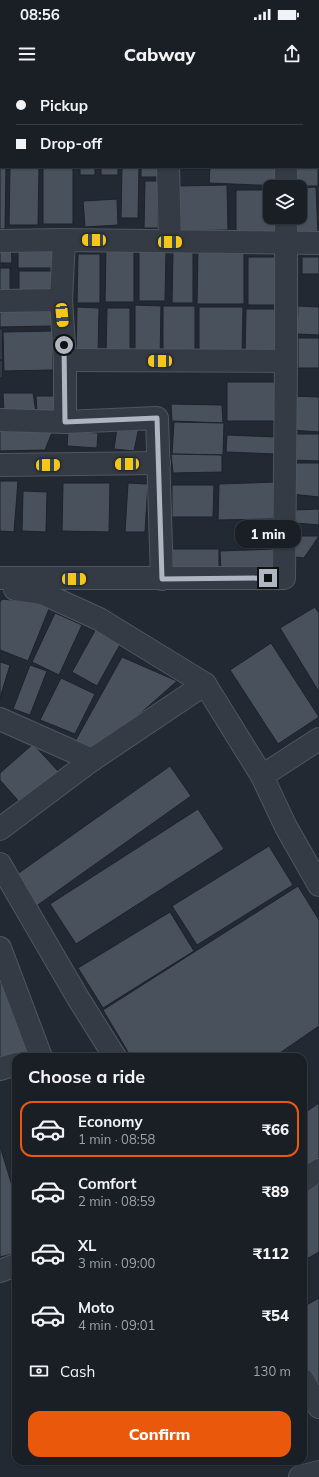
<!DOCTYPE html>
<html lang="en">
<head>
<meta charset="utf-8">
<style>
	body { margin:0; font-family:Mulish,sans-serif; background:#23272e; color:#f1f3f6; height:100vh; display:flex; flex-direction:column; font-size:15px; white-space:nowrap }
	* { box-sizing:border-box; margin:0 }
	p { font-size:13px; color:#9fa2a7 }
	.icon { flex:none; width:22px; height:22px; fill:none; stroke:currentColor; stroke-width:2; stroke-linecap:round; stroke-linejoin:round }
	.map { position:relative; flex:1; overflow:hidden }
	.drawer { position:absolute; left:12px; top:973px; width:295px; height:412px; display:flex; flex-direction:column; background:#1a1f26; border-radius:12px; box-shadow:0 1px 3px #0004,0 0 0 1px #383d43 }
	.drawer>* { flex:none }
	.guide { position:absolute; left:0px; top:0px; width:319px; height:88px; box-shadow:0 1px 3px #0004,0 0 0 1px #383d43; display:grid; align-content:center; height:88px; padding:0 16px; background:#1a1f26 }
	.buttons { position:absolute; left:263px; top:100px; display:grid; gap:8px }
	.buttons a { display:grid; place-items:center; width:44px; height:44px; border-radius:8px; background:#1a1f26; box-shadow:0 1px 3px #0004,0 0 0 1px #383d43; font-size:20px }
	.end { position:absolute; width:18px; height:18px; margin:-9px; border:5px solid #afb6c1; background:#111; box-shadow:0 0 0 2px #111 }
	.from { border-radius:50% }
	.bubble { position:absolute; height:28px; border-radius:12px; background:#1a1f26; box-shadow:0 1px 3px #0004,0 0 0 1px #383d43; font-size:13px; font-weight:800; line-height:28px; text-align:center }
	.car { position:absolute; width:12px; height:24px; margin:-12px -6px; border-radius:5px; box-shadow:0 0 3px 1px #0007; background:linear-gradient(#f5c518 24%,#345 0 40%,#f5c518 0 76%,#345 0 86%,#f5c518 0) }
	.guide b { display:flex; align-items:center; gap:14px; height:38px; font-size:15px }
	.guide b+b { border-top:1px solid #383d43 }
	.guide i { width:10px; height:10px; background:#f1f3f6 }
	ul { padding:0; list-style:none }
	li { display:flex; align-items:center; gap:12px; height:56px; margin:0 8px 6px; padding:0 8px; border:2px solid transparent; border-radius:12px }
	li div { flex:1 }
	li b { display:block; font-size:15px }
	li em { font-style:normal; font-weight:800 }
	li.active { border-color:#ea580c }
	li>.icon { width:36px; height:36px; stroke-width:1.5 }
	h2 { padding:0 16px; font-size:18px; line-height:48px }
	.pay { display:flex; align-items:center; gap:10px; height:44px; padding:0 16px; font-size:15px }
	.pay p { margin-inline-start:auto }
	.primary-button { display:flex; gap:8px; margin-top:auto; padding:8px 16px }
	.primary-button a { flex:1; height:46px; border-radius:12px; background:#ea580c; color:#fff; font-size:16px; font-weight:800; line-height:46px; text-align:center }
	.status { display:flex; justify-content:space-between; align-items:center; height:28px; padding:0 20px; background:#1a1f26; direction:ltr }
	.status svg { height:11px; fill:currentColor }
	header { display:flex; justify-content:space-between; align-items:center; height:52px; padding:0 16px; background:#1a1f26; font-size:18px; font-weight:800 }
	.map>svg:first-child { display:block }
</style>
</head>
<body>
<div class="status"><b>08:56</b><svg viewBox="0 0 49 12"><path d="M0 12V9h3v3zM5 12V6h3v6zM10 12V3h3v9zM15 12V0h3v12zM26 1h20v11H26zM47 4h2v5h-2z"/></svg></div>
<header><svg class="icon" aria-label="menu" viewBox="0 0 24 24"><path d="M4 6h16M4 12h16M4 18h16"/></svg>Cabway<svg class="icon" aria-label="share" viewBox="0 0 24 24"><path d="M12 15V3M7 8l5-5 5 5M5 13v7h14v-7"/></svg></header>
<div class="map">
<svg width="319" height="1397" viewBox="0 0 319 1397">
	<rect width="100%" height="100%" fill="#222933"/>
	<!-- building -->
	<g fill="#49515d" stroke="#1d222b">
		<rect x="21" y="0" width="34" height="1"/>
		<rect x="239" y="0" width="43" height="1"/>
		<rect x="318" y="11" width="1" height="30"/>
		<polygon points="318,59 318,106 291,106 291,87 318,87"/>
		<polygon points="0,79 1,87 6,87 5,149 0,149"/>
		<polygon points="10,87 39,87 38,145 9,145"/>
		<rect x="43" y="87" width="30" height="57"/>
		<rect x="80" y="87" width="15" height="8"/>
		<rect x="101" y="87" width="17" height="8"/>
		<polygon points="122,87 139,87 138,138 121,138"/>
		<polygon points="141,87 162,87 163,97 141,97"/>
		<polygon points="210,87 281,87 280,106 209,103"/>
		<polygon points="145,101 158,101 158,148 144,148"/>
		<polygon points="227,105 228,150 177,151 177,106"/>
		<polygon points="316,107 318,156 295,157 295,137 300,137 300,108"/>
		<polygon points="236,110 270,110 270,137 278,137 278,155 236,155"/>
		<polygon points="117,119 118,145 85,147 83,121"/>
		<polygon points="0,164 11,164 12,183 0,183"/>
		<rect x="18" y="167" width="38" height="21"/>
		<polygon points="106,168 134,169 134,222 105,222"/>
		<polygon points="198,168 244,168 244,224 197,224"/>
		<polygon points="173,170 193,170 193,223 172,223"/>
		<polygon points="139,171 166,171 165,221 139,221"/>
		<polygon points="78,174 100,174 100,223 77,223"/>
		<rect x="248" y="177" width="32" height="48"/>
		<rect x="302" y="177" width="17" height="17"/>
		<rect x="0" y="188" width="10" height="29"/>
		<rect x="19" y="191" width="40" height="24"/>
		<polygon points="52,225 52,246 0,247 0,226"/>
		<polygon points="135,225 161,226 160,279 135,278"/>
		<rect x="163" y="226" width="32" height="49"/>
		<polygon points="298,226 319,227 319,255 297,254"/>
		<polygon points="77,227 99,228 98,275 76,275"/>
		<polygon points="199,227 243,227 242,278 199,277"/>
		<polygon points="107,228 130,228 130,275 106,275"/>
		<polygon points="246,229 280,229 279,278 245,278"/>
		<rect x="0" y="249" width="2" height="31"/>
		<polygon points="53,251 53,290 4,291 3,252"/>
		<rect x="298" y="258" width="21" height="30"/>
		<polygon points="0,280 2,281 2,298 0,298"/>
		<rect x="227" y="302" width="51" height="39"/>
		<polygon points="3,313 33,313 36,332 4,332"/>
		<polygon points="36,316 54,316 55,331 37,332"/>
		<polygon points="294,316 319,317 319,352 292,350"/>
		<polygon points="171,324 222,325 223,343 172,341"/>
		<polygon points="174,342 224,343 223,375 172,374"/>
		<polygon points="117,347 139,347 134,371 114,369"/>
		<polygon points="53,350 45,370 0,371 0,351"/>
		<polygon points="68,351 98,353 97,368 67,366"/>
		<polygon points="291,354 319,354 319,381 291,380"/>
		<polygon points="227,355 276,357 276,374 226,372"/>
		<polygon points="171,374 222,375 222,392 173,393"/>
		<polygon points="294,383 319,383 319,417 291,414"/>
		<polygon points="0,401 18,401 14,452 0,451"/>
		<polygon points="277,402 273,439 218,440 219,404"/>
		<polygon points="63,403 110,403 109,452 62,451"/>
		<polygon points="128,403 148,404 145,452 125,452"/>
		<polygon points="172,405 214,405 213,437 172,437"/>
		<polygon points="23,411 47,412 46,452 22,451"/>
		<polygon points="319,429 319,445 296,443 295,430"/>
		<polygon points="295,456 319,456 304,478 295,477"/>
		<rect x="169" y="469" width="50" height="22"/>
		<polygon points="273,469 273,491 221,492 220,471"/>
		<polygon points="2,519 51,524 28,581 0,570 0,522"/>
		<polygon points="315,527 319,533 319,612 280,548"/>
		<polygon points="55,533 82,545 59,595 32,582"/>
		<polygon points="97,547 122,561 97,606 72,592"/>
		<polygon points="271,563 319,637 278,664 230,590"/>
		<polygon points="122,577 177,601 90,678 73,665"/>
		<polygon points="0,582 10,585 0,618"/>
		<polygon points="30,585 47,591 30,635 13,629"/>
		<polygon points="61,598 95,614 75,654 40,640"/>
		<polygon points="33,664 59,692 22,725 0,700 0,693"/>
		<polygon points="170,686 191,716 35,827 13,797"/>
		<polygon points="198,729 224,769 76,864 50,824"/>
		<polygon points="269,766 293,805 197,865 172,826"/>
		<polygon points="298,806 319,840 319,946 274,977 131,977 103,930"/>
		<polygon points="170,832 194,871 103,928 78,888"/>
		<polygon points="7,901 27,972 0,980 0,903"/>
		<polygon points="319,1023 319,1084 303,1095 303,1034"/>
		<polygon points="0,1066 16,1119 16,1173 0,1177"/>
		<polygon points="319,1099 319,1172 303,1181 303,1110"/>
		<polygon points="319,1218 319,1315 303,1289 303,1227"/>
	</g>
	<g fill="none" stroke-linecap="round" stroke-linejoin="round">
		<defs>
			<g id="minor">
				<polyline points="162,0 162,1"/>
				<polyline points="74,1 74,0"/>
				<polyline points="289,1 289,0"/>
				<polyline points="0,32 1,32"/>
				<polyline points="318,47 319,47"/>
				<polyline points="168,87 170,161"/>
				<polyline points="286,87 286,107"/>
				<polyline points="64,160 61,220 65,280 65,342"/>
				<polyline points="0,161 64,160 319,163"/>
				<polyline points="0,221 61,220"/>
				<polyline points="65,280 286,281"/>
				<polyline points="0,340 65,342 157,338 162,499"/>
				<polyline points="0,385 159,383"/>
				<polyline points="0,498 284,498 286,281 286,137"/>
				<polyline points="15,509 42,513 99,539 205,604 262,696 286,747 319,805"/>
				<polyline points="0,639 92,680"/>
				<polyline points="262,696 319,659"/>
				<polyline points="0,749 92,680 205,604"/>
				<polyline points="0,784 78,918 115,977"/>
				<polyline points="0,868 41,977"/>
				<polyline points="0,989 16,984"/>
				<polyline points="303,1101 319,1090"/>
				<polyline points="0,1191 16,1185"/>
				<polyline points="303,1300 319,1327"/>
				<polyline points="300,1397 319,1392"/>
			</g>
		</defs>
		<!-- minor casing -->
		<use href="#minor" stroke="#4f565f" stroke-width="24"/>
		<!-- minor -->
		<use href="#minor" stroke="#353b44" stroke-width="22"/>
	</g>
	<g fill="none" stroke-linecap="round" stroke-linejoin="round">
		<!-- route -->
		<polyline stroke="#afb6c1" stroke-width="5" points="64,265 65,342 157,338 162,499 268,498"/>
	</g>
</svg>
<div class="buttons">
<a><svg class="icon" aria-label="layers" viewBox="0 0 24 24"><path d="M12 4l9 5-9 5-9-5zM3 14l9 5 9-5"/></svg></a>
</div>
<i class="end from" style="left:64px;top:265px"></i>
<i class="end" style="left:268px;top:498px"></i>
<div class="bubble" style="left:235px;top:440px;width:66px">1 min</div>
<i class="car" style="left:94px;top:160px;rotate:271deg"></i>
<i class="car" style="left:170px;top:162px;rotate:90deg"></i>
<i class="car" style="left:62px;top:235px;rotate:175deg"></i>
<i class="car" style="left:160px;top:281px;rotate:270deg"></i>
<i class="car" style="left:127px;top:384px;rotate:269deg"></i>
<i class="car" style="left:48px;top:385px;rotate:89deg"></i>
<i class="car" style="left:74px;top:499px;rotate:90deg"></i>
<div class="guide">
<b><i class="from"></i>Pickup</b>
<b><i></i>Drop-off</b>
</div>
<section class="drawer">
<h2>Choose a ride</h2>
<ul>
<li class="active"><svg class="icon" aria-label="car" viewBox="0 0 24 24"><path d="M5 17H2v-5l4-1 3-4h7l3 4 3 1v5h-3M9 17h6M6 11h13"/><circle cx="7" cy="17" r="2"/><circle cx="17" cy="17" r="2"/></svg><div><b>Economy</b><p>1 min · 08:58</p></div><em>₹66</em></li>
<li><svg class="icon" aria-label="car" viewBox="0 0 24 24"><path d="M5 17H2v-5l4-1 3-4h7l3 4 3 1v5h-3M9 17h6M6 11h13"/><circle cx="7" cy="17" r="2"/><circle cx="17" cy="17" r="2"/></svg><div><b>Comfort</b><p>2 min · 08:59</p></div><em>₹89</em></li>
<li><svg class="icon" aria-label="car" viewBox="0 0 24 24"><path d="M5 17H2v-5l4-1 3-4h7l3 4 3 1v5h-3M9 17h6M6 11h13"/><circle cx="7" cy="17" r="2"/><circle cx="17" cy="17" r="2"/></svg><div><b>XL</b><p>3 min · 09:00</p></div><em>₹112</em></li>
<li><svg class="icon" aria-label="car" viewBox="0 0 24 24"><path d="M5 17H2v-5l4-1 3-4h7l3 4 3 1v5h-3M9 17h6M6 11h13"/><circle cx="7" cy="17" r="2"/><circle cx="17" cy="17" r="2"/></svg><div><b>Moto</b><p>4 min · 09:01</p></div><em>₹54</em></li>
</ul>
<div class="pay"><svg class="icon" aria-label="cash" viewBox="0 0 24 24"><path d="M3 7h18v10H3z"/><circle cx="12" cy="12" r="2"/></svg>Cash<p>130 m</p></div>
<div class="primary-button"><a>Confirm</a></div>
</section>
</div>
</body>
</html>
